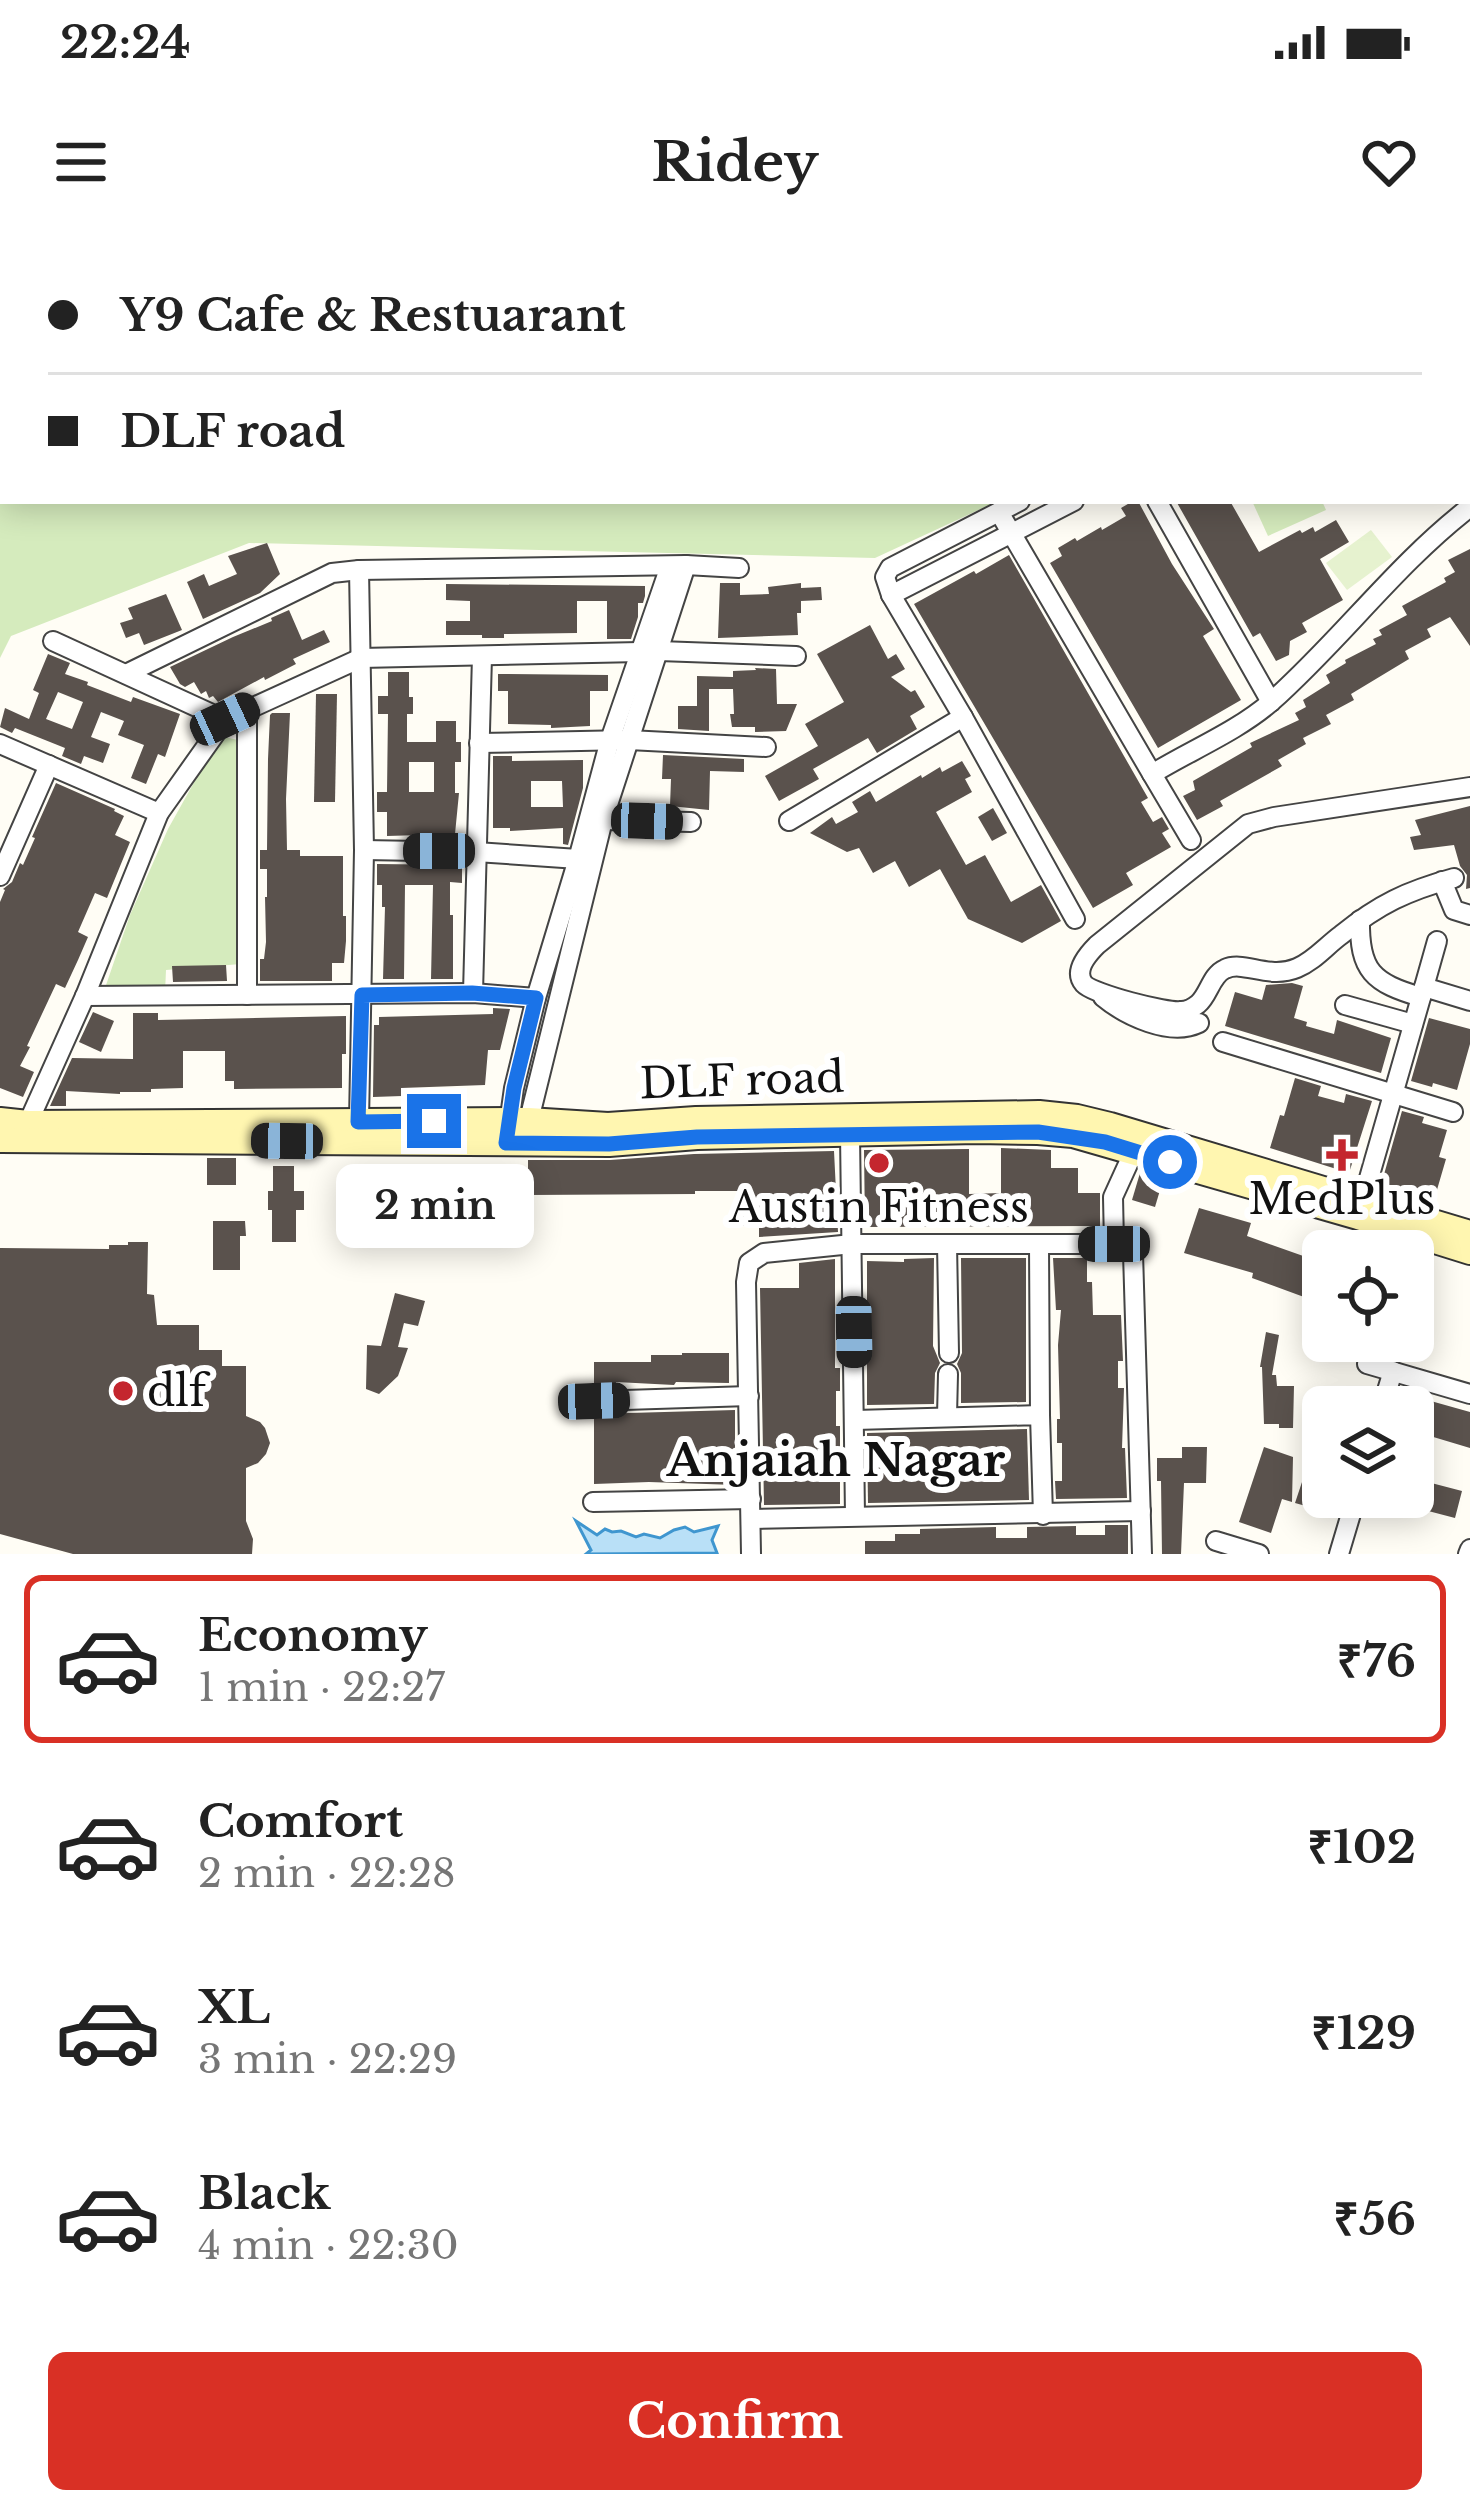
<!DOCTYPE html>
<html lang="en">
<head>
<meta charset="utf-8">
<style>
	body { margin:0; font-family:"Libre Baskerville",serif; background:#f6f6f6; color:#222; height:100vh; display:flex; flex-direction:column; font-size:45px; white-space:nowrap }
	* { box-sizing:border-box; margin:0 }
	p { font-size:39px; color:#767676 }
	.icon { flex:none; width:66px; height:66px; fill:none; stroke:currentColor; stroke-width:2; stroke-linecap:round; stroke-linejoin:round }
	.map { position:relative; height:1314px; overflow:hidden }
	.details { display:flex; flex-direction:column; background:#fff; flex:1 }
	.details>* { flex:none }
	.top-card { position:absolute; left:0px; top:0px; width:1470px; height:264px; box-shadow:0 6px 30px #0003; display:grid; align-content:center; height:264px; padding:0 48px; background:#fff }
	.fabs { position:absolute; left:1302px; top:990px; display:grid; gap:24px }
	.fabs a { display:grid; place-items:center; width:132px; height:132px; border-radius:18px; background:#fff; box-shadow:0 6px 30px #0003; font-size:60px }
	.end { position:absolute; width:54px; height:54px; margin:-27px; border:15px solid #1a73e8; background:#fff; box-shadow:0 0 0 6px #fff }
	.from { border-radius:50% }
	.bubble { position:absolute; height:84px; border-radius:18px; background:#fff; box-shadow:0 6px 30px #0003; font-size:39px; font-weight:700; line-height:84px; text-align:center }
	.car { position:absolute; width:36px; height:72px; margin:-36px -18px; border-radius:15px; box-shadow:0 0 9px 3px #0007; background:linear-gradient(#222 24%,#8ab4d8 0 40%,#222 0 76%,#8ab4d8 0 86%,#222 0) }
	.top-card b { display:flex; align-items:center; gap:42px; height:114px; font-size:45px }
	.top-card b+b { border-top:3px solid #e0e0e0 }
	.top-card i { width:30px; height:30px; background:#222 }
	ul { padding:21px 0 0; list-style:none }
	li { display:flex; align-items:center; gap:36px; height:168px; margin:0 24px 18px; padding:0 24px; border:6px solid transparent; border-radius:18px }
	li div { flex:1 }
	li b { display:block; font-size:45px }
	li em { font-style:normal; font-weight:700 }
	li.selected { border-color:#d93025 }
	li>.icon { width:108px; height:108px; stroke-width:1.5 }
	.action { display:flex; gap:24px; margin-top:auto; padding:24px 48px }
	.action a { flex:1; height:138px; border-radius:18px; background:#d93025; color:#fff; font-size:48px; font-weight:700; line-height:138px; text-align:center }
	.status { display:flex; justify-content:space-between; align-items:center; height:84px; padding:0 60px; background:#fff; direction:ltr }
	.status svg { height:33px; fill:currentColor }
	header { display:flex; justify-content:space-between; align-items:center; height:156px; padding:0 48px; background:#fff; font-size:54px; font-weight:700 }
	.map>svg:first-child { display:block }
</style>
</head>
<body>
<div class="status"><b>22:24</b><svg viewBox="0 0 49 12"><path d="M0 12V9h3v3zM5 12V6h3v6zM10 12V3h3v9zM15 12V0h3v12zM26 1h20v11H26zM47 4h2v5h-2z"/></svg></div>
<header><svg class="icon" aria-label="menu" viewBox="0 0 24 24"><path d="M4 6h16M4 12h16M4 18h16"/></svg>Ridey<svg class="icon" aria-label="heart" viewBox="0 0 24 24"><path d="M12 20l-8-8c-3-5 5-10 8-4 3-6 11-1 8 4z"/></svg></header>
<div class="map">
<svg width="1470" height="1314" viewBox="0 0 1470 1314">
	<rect width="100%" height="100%" fill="#fffdf5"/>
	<!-- green -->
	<g fill="#d5ebbd">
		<polygon points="0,0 1470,0 1470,14 1467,16 1467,3 3,3 3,261 998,261 875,318 249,303 11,396 0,418"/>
		<polygon points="1252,261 1322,261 1326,270 1268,296"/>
		<polygon points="220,496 238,500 241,724 166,730 165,753 104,751 130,675 168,589"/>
	</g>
	<!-- pitch -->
	<polygon fill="#e6f2cf" points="1371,290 1392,317 1347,350 1326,323"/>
	<!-- water -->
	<polygon fill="#b9e0f7" stroke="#3f96cf" stroke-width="3" points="576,1281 597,1295 605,1289 612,1292 621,1291 636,1297 644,1294 660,1298 674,1290 685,1287 694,1292 718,1286 712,1300 717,1313 586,1314 591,1310"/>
	<!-- building -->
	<g fill="#5a524d" fill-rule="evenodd">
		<polygon points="1133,261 1138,261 1172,324 1214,389 1203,396 1241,460 1158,508 1050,323 1062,316 1058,308 1075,298 1077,301 1101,287 1102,290 1126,276 1121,268"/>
		<polygon points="1176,261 1230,261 1259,312 1300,290 1302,293 1313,287 1315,292 1336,280 1349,302 1320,319 1343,360 1302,383 1307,392 1290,401 1289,415 1276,421 1260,393 1253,397"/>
		<polygon points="267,303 280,334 260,353 203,379 187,342 204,334 209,346 237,334 228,316"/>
		<polygon points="1470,309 1470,406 1450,377 1427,389 1431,397 1405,411 1409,419 1351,454 1354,460 1326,475 1331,484 1303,498 1306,504 1278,520 1282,526 1220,561 1223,566 1197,580 1183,556 1195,550 1193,541 1252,507 1250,503 1299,480 1295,473 1306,467 1303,460 1330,443 1326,435 1346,423 1345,420 1376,404 1373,399 1382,395 1379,390 1407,375 1402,366 1446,342 1444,338 1455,332 1448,320"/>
		<polygon points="1009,315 1148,558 1141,562 1153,582 1162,577 1169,589 1162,593 1171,607 1126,633 1133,645 1093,668 914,364 974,331 976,334"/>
		<polygon points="720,343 740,343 740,355 769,354 768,347 801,343 801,348 821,347 822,360 801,361 801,373 797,373 798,395 718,398"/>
		<polygon points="446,344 645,346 645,356 643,363 638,363 638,377 631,399 607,399 607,361 577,361 577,393 504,394 504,398 482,398 482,395 446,395 446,381 470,381 470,361 446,360"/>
		<polygon points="166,354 182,390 144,405 139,393 126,398 120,383 133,379 128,368"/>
		<polygon points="289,370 302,400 324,390 330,402 293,419 296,424 265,440 264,437 218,462 213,456 209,458 206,451 201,454 194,442 185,447 180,444 170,427 233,397 272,381 271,378"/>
		<polygon points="870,385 888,419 896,414 905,429 891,437 911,452 915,450 925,467 910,476 917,489 877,513 868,498 813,529 819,539 779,561 765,536 818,506 805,484 844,462 817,414"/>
		<path d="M48,414L70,423L65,434L88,442L87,445L131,462L133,457L180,474L165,517L158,514L146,544L131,538L144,505L118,495L124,481L101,472L91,497L110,504L103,523L84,516L81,524L62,516L65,508L15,488L12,493L0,487L5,468L29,479L39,453L33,450ZM58,452L83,462L72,489L46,479Z"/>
		<polygon points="755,428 776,429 777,464 797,464 786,491 755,492 755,487 732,487 730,474 734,474 733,449 709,449 709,491 678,489 678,466 697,466 697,436 733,437 733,431 756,430"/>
		<path d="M388,432H409V457H413V474H407V502H436V481H456V502H461V522H455V553H459L455,594L387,596V572H377V552H387L388,474H378V456H388ZM409,522H434V552H409Z"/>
		<polygon points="498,434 608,435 608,451 590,451 590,486 551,488 551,485 508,484 508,451 498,451"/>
		<polygon points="316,454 337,454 335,562 314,562"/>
		<polygon points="272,473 290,473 286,559 287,610 300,610 300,616 343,616 343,676 346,676 346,701 344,723 332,723 332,741 260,741 260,719 264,719 266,702 265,657 267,657 267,629 260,629 260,610 267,610 268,519 270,475"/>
		<polygon points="663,515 744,519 744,532 710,531 709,570 670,566 671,539 662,539"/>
		<path d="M493,516H512V521L583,520V548L568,605L563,604V588L510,591V588H493ZM531,541H562L563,567H531Z"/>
		<polygon points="962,521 971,536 965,539 972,552 936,572 966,625 985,615 1011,662 1041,645 1061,681 1022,703 968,679 940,629 909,647 895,621 873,633 859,608 847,612 810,593 832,577 836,584 858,572 852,562 870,551 876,562 921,535 922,538 940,527 942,532"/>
		<polygon points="56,543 115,569 114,571 124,576 115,595 130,602 107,658 95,653 78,692 88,697 78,720 65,748 56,744 27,806 30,807 20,826 34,832 23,857 0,848 0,662 5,650 3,649 12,642 20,623 23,625 35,598 32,597"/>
		<polygon points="1470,566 1470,648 1466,649 1467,635 1460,626 1454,605 1414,610 1410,597 1421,595 1415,580"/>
		<polygon points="993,568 1007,593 992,601 978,577"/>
		<polygon points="377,624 462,625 462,643 450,642 450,675 453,675 453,739 431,739 433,645 405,645 404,739 383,739 385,667 382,667 382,645 377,645"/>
		<polygon points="226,725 227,741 173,742 172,726"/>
		<polygon points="1292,743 1303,746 1294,778 1307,782 1306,786 1334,794 1337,780 1391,798 1381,833 1225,786 1235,752 1262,760 1266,745"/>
		<polygon points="493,768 510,769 500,810 488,810 485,845 401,848 402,856 373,857 374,785 379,785 379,777 493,774"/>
		<polygon points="93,772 114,781 101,812 79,802"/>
		<polygon points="133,773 158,773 158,780 346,776 346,814 342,814 342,848 234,849 234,841 225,841 225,811 183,811 183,848 151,849 151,852 120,852 120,854 66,851 66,866 50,866 72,818 133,819"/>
		<polygon points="1429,778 1470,789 1470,804 1457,850 1433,843 1432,847 1411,841"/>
		<polygon points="1295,838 1321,846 1318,856 1344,863 1346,854 1372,861 1349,933 1270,908 1280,875 1284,876"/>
		<polygon points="1402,871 1424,877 1422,883 1447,890 1439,917 1446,919 1434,960 1381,945"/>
		<polygon points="1001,908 1051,910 1051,928 1078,928 1078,953 1100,953 1100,986 865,987 864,910 969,909 969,954 1001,953"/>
		<polygon points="834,911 838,992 759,997 759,986 737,986 737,951 695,951 695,954 528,955 528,920 610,920 694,914"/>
		<rect x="207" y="918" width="29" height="27"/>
		<polygon points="273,926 294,926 294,951 304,951 304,970 296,970 296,1002 272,1002 272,970 268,970 268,951 273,951"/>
		<polygon points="1140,933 1163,940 1155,967 1132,960"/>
		<polygon points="1199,968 1251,983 1247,996 1323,1023 1323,1064 1252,1038 1253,1033 1184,1013"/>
		<polygon points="213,981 245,981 246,996 240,996 240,1030 213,1030"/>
		<polygon points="128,1002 148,1002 147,1054 154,1055 157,1085 199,1085 199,1110 222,1110 222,1126 246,1126 246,1176 260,1182 265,1188 270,1203 266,1214 258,1223 246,1228 246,1281 253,1299 252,1314 73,1314 0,1294 0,1008 109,1009 109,1005 128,1005"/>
		<polygon points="934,1018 933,1106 940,1123 935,1133 934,1164 867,1165 867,1021 904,1022 904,1019"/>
		<polygon points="961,1018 1026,1018 1026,1162 961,1163 961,1133 957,1124 962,1113"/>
		<polygon points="1053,1018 1087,1018 1087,1042 1092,1042 1093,1075 1121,1075 1123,1121 1118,1121 1118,1148 1124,1148 1122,1208 1125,1208 1127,1258 1056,1259 1055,1241 1062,1241 1062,1203 1057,1203 1057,1179 1060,1179 1058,1105 1061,1070 1056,1070"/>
		<polygon points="835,1019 835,1128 840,1128 840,1151 836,1151 836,1186 840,1186 840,1264 764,1265 760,1048 799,1048 799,1023"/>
		<polygon points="395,1053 425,1061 418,1086 404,1083 398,1107 408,1108 398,1136 379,1154 366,1149 367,1105 381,1106"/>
		<polygon points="1266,1092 1279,1095 1272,1135 1276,1135 1277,1146 1294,1146 1293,1188 1279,1188 1279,1184 1264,1184 1262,1127 1260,1127"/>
		<polygon points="682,1113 729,1113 729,1143 676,1142 674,1145 616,1142 616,1147 594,1148 594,1122 651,1122 651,1115 682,1115"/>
		<polygon points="1413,1156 1470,1172 1470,1208 1430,1196 1416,1239 1462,1251 1455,1278 1413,1267"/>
		<polygon points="735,1170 735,1245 649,1242 594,1244 594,1174"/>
		<polygon points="1320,1188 1323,1189 1323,1257 1335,1257 1331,1273 1295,1263"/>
		<polygon points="1027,1189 1029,1260 868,1263 867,1193"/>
		<polygon points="1182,1207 1207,1207 1206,1243 1184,1243 1181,1314 1162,1314 1161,1241 1157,1241 1157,1218 1182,1218"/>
		<polygon points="1264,1207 1293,1217 1292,1262 1282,1259 1271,1293 1239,1282"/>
		<polygon points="1105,1285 1128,1285 1128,1314 865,1314 865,1301 895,1301 895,1294 920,1294 920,1289 996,1287 996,1298 1027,1298 1027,1287 1076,1286 1076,1295 1105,1295"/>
	</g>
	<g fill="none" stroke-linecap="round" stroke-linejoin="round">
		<defs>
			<g id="minor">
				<polyline points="1467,26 1470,24"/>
				<polyline points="1467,52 1470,50"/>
				<polyline points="1467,172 1470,177"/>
				<polyline points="1157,261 1271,462"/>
				<path d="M999,272L1152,534C1191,510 1236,492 1271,462C1341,400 1396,324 1470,267"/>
				<polyline points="891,355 1074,261"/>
				<polyline points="53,401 225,480"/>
				<polyline points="659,411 796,416"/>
				<polyline points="126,434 332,333 359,330 686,325 739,328"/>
				<polyline points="963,477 891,355 885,337 890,328 1020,261"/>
				<polyline points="479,503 629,500 766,507"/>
				<polyline points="0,504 159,573"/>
				<polyline points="1152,534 1191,600"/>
				<polyline points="603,580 691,582"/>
				<polyline points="789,581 963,477 1075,679"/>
				<polyline points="364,610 476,612 578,619"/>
				<polyline points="0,636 49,525"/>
				<path d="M1454,638C1407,651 1379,664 1341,695C1326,706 1314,721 1297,728C1268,740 1244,720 1225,729C1211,735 1209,755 1198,764C1193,768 1186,771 1181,771C1167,773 1093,754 1084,744C1073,731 1088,714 1097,705L1248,584L1274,577L1470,547"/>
				<polyline points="1442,641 1454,670 1470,675"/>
				<path d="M1360,680C1359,731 1373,743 1421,757"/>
				<polyline points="1424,747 1437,701"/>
				<polyline points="473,753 482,416"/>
				<polyline points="247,755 247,469"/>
				<polyline points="85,756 473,753 536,758"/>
				<path d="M1103,757C1126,776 1170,797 1199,783"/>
				<polyline points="1345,765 1413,784"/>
				<polyline points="1223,802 1453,872"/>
				<polyline points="359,882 364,610 359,330"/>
				<polyline points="28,883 85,756 159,573 225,480 361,418 640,412"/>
				<polyline points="508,891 514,848 536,758 578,619 610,500 670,326"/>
				<polyline points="526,892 603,580 686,325"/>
				<polyline points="850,894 855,1276"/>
				<polyline points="1363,959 1424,747 1470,761"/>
				<polyline points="947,1004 949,1113"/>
				<polyline points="1039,1004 1040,1175"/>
				<polyline points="1114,1004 1113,957 1134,911"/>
				<polyline points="1367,1124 1470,1154"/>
				<polyline points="594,1161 749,1156"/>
				<polyline points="1382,1167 1393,1131"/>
				<polyline points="947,1176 948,1134"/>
				<polyline points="855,1180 1040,1175 1043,1275"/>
				<polyline points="593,1262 751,1259"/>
				<polyline points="751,1279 1141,1271"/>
				<polyline points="1216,1301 1259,1314"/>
				<polyline points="751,1314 746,1042 749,1023 764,1013 852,1004 1114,1004 1133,1013 1142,1314"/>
				<polyline points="1339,1314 1356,1257"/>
				<polyline points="1468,1314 1470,1309"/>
			</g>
			<g id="secondary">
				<polyline points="0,880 28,883 528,880 608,885 696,879 1039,873 1077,877 1110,885 1470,993"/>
				<polyline points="0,900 609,904 697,897 977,891 1038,892 1073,895 1358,977 1470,1012"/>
			</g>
		</defs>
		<!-- minor casing -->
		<use href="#minor" stroke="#444" stroke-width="22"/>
		<!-- secondary casing -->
		<use href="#secondary" stroke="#333" stroke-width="28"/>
		<!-- minor -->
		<use href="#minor" stroke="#fff" stroke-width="18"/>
		<!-- secondary -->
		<use href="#secondary" stroke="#fff6b0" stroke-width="24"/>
	</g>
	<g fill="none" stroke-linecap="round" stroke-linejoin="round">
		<!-- route -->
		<polyline stroke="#1a73e8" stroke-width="15" points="434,881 358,882 362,755 472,753 536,758 514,848 506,903 609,904 697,897 1038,892 1105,902 1170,922"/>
	</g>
	<!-- markers -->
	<g fill="#c4262e" stroke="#fff" stroke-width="4.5">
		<path d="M1336 897h12v12h12v12h-12v12h-12v-12h-12v-12h12z"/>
		<circle cx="879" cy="923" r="12"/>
		<circle cx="123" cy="1151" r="12"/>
	</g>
	<g text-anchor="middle" stroke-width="12" stroke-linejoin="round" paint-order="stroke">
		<!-- street labels -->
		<g font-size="42" fill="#111" stroke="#fff">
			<text transform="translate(742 840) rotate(-2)" y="15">DLF road</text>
		</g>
		<!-- poi labels -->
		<g font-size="42" fill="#111" stroke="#fff">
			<text x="1342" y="974">MedPlus</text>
			<text x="879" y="982">Austin Fitness</text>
			<text x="147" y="1166" text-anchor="start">dlf</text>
		</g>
		<!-- neighbourhood labels -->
		<g font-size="45" font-weight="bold" fill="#111" stroke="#fff">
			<text x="836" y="1236">Anjaiah Nagar</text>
		</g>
	</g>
</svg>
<div class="fabs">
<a><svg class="icon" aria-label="locate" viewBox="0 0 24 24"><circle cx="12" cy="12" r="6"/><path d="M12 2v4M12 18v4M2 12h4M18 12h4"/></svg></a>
<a><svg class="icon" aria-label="layers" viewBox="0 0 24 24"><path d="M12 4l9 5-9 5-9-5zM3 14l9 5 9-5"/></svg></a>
</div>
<i class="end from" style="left:1170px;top:922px"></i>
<i class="end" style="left:434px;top:881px"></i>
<div class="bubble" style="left:336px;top:924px;width:198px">2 min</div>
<i class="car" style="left:225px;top:479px;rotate:65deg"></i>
<i class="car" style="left:647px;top:581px;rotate:92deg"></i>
<i class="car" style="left:439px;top:611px;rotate:270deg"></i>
<i class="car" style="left:287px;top:901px;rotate:271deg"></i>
<i class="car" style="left:1114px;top:1004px;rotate:270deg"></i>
<i class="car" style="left:854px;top:1092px;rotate:179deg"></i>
<i class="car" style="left:594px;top:1161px;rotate:88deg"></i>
<div class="top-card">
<b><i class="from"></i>Y9 Cafe &amp; Restuarant</b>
<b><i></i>DLF road</b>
</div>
</div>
<section class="details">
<ul>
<li class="selected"><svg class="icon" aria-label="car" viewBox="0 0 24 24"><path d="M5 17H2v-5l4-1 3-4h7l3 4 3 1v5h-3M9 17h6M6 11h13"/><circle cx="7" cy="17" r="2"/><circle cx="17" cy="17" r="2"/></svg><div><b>Economy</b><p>1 min · 22:27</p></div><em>₹76</em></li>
<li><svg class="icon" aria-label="car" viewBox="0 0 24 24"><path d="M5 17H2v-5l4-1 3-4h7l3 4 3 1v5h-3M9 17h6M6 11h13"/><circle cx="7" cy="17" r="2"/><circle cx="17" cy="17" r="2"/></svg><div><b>Comfort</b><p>2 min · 22:28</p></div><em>₹102</em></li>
<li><svg class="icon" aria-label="car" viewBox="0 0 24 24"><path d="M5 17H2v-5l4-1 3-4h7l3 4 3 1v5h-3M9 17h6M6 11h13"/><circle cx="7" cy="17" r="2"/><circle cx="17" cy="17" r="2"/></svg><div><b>XL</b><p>3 min · 22:29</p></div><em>₹129</em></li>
<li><svg class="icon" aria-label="car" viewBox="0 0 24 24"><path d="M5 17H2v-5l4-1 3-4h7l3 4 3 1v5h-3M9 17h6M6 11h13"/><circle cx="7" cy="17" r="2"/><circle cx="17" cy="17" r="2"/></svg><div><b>Black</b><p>4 min · 22:30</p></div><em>₹56</em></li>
</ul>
<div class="action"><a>Confirm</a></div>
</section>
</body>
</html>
